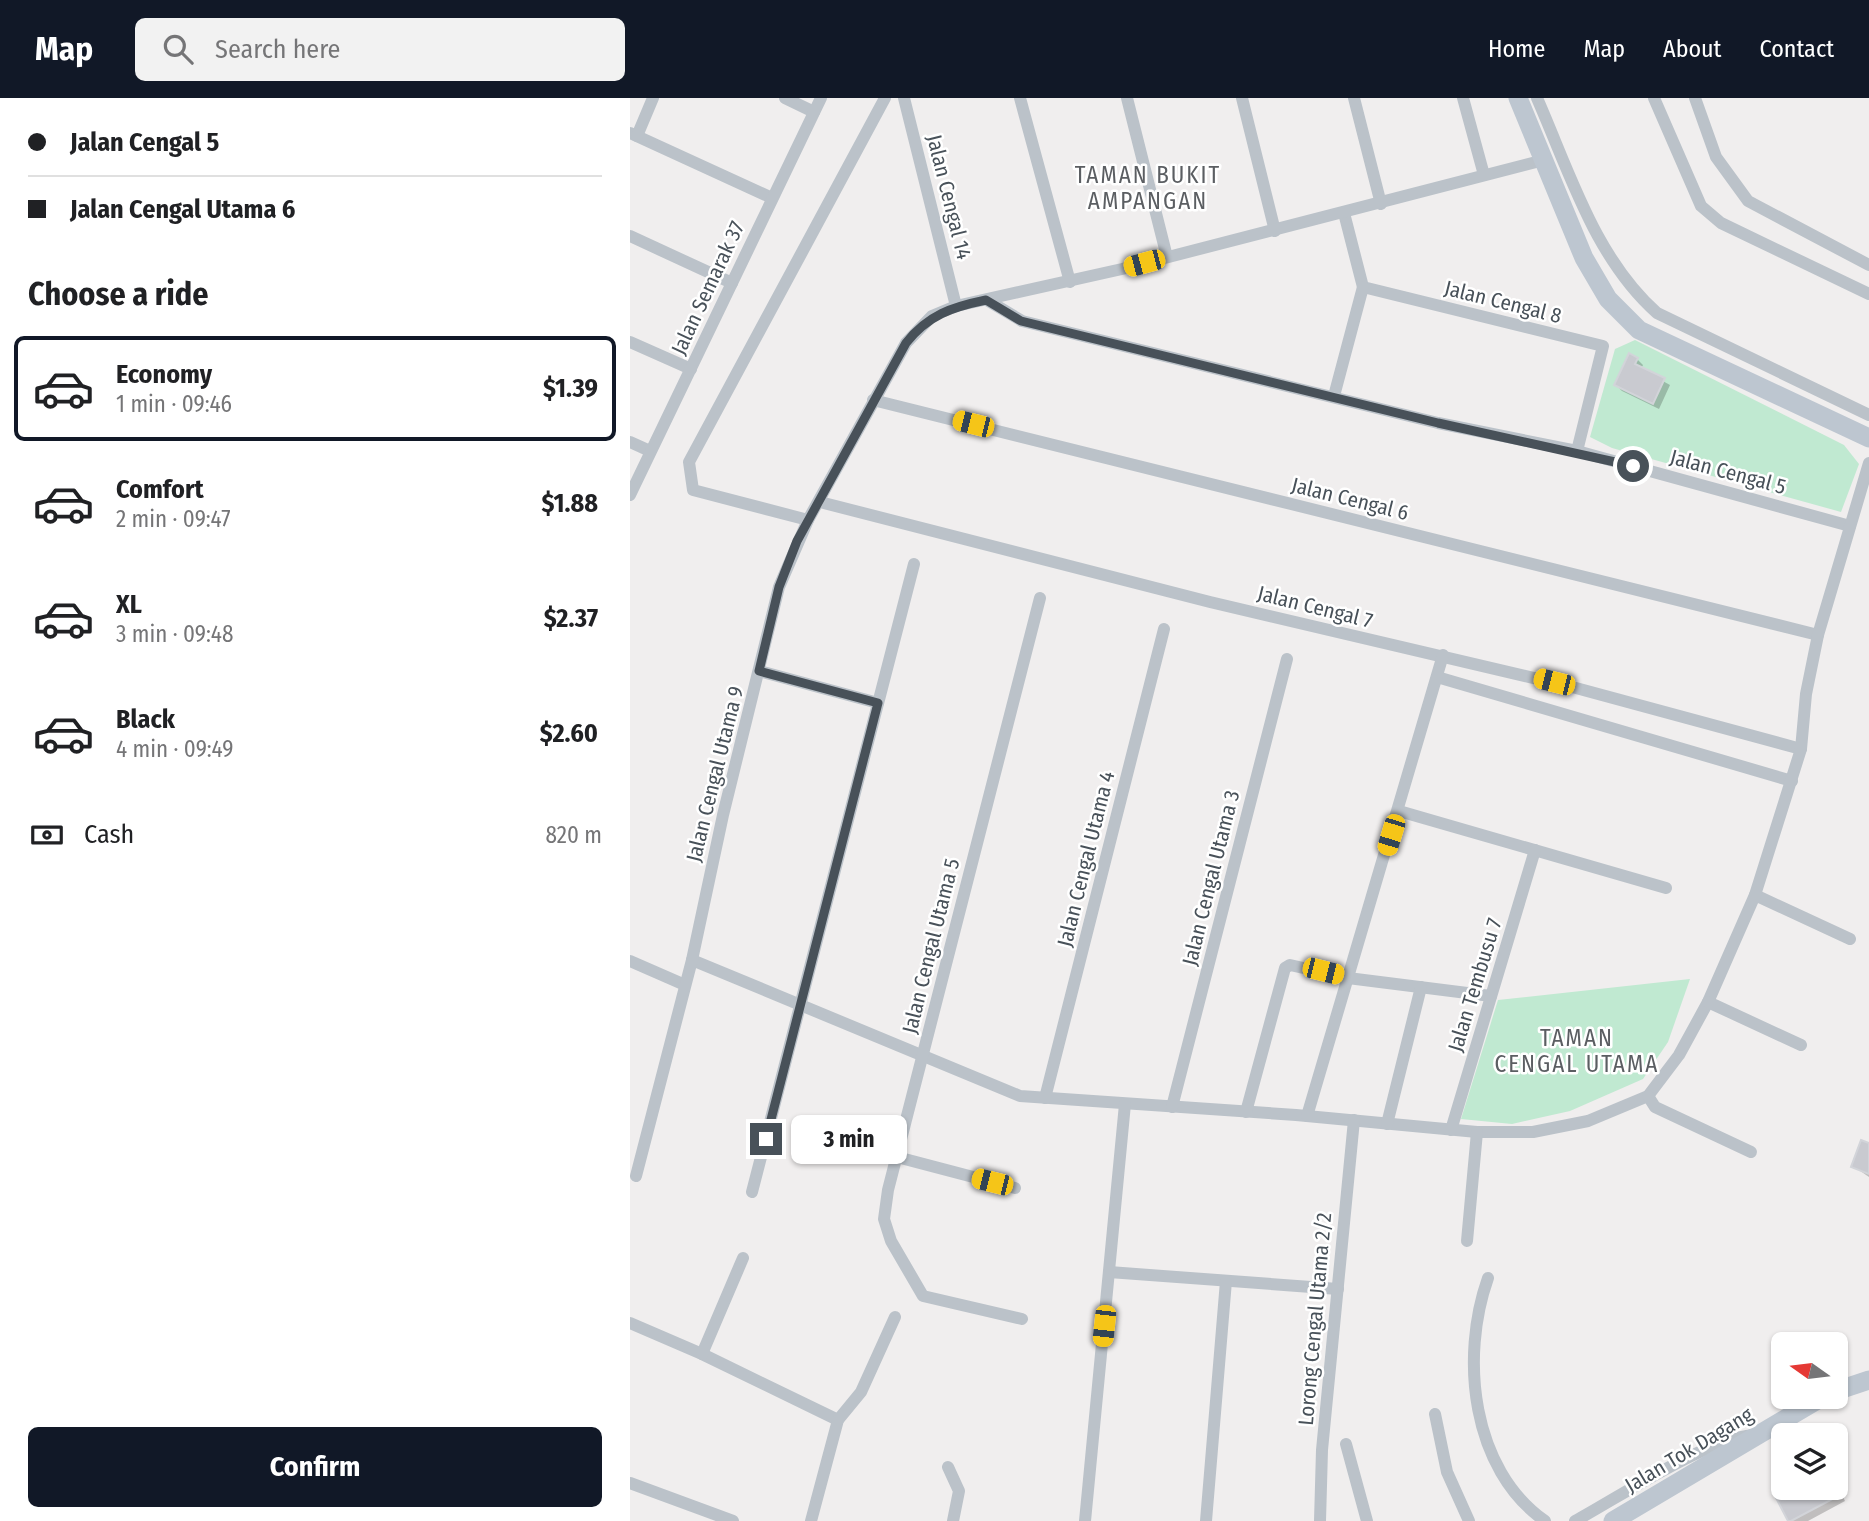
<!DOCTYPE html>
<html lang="en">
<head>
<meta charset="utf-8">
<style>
	body { margin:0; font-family:"Fira Sans Condensed",sans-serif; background:#f2f2f2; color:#202124; height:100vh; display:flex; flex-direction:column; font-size:26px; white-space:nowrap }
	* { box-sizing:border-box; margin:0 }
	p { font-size:23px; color:#757577 }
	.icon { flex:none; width:38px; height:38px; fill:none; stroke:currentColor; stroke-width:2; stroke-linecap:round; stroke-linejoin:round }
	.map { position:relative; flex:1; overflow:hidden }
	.panel { display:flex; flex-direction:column; background:#fff; width:630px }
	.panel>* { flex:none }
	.top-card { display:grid; align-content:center; height:154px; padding:0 28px; background:#fff }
	.needle { width:46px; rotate:284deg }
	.controls { position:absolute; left:1141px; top:1234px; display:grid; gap:14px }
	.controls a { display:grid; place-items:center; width:77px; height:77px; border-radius:10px; background:#fff; box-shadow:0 2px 5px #0004; font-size:35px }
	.end { position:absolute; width:32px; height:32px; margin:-16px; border:9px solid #485159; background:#fff; box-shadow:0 0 0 4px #fff }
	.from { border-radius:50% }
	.bubble { position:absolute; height:49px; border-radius:10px; background:#fff; box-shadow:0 2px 5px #0004; font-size:23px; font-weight:700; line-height:49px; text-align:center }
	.car { position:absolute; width:21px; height:42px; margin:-21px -10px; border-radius:9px; box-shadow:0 0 5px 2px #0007; background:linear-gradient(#f5c518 24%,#345 0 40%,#f5c518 0 76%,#345 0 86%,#f5c518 0) }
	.top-card b { display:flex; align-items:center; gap:24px; height:66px; font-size:26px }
	.top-card b+b { border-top:2px solid #e0e0e0 }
	.top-card i { width:18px; height:18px; background:#202124 }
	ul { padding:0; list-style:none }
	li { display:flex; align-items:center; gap:21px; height:105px; margin:0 14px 10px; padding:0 14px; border:4px solid transparent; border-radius:10px }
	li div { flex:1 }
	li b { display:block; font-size:26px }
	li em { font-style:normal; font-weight:700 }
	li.on { border-color:#111827 }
	li>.icon { width:63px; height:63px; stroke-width:1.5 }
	h2 { padding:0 28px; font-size:32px; line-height:84px }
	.pay { display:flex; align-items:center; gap:18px; height:77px; padding:0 28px; font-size:26px }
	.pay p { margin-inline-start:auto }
	.primary-button { display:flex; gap:14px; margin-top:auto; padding:14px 28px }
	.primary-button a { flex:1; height:80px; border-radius:10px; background:#111827; color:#fff; font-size:28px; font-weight:700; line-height:80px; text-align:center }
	header { display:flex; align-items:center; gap:42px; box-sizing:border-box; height:98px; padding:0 35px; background:#111827; color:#fff }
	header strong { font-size:33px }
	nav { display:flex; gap:38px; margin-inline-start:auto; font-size:24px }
	.search { width:490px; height:63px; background:#f2f2f2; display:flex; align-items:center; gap:18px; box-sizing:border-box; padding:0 24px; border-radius:10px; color:#757577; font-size:26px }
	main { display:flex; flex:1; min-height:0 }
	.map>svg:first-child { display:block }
</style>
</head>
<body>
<header>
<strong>Map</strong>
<div class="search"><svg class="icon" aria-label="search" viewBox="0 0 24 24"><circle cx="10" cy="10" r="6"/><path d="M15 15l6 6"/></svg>Search here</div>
<nav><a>Home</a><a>Map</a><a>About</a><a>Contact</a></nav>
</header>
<main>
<section class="panel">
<div class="top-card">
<b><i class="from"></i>Jalan Cengal 5</b>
<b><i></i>Jalan Cengal Utama 6</b>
</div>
<h2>Choose a ride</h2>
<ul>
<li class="on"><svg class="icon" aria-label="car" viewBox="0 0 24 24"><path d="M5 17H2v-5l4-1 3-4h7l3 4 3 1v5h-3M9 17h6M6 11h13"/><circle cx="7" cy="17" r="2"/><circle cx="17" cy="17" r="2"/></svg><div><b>Economy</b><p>1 min · 09:46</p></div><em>$1.39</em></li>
<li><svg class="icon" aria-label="car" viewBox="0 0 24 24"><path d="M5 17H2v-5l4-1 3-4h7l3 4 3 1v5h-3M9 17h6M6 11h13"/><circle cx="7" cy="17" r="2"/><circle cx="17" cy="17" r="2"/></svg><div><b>Comfort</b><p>2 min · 09:47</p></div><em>$1.88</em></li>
<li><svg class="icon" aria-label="car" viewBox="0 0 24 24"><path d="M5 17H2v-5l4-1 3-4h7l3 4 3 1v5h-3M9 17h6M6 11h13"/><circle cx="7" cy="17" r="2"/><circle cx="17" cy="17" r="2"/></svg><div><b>XL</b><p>3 min · 09:48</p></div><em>$2.37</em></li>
<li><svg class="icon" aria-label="car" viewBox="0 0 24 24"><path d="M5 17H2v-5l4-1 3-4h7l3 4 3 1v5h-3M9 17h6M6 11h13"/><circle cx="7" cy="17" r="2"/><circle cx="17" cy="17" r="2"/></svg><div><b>Black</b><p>4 min · 09:49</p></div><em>$2.60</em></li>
</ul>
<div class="pay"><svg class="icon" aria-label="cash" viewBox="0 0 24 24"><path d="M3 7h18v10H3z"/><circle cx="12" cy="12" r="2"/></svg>Cash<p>820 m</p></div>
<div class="primary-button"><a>Confirm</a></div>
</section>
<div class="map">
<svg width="1239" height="1423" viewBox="0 0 1239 1423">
	<rect width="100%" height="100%" fill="#f0eeee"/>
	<!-- green -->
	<g fill="#c0e9d1">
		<polygon points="1005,242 1214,347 1229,366 1211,414 982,350 960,339 985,251"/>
		<polygon points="1060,881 1038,944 1013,981 940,1013 882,1026 831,1021 868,902"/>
	</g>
	<!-- shadow -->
	<g fill="#0003">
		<polygon points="1007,261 1013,267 1011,271 1040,287 1029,311 992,293 986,287"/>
		<polygon points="1239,1047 1239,1079 1223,1068"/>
		<polygon points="1206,1385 1215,1403 1178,1423 1160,1423 1146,1397 1160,1390 1206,1390"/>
	</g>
	<!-- building -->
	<g fill="#c9cad0" stroke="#d2d4d9" stroke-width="2">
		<polygon points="999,255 1008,260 1005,266 1035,280 1023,306 984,287"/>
		<polygon points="1231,1042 1239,1045 1239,1076 1221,1069"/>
		<polygon points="1206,1388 1210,1397 1161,1423 1158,1423 1144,1396 1156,1390"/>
	</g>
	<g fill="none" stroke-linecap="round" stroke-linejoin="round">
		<!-- street -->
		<g stroke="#bbc2c9" stroke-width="12">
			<polyline points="155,0 184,14"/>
			<polyline points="274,0 326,208"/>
			<polyline points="390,0 440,184"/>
			<polyline points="497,0 537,159"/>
			<polyline points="612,0 645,133"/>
			<polyline points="724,0 751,106"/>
			<polyline points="833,0 854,77"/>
			<path d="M907,0C940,75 965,160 1027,215L1239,317"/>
			<polyline points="1024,0 1071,108 1091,125 1239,196"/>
			<polyline points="1065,0 1086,59 1118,103 1239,167"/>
			<polyline points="0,35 142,100"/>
			<polyline points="7,38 23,0"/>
			<polyline points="714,115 733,189 973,248 947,353"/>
			<polyline points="0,138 102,185"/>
			<polyline points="357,202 392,223 808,325 947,353 1220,428"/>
			<polyline points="0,244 61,271"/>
			<polyline points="704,298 733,189"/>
			<polyline points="243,302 1188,537"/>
			<polyline points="0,344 20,353"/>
			<polyline points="0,397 191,0"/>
			<polyline points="190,404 580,504 946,590 1171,651"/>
			<polyline points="178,422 63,392 59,364 255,0"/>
			<polyline points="129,573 248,605"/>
			<polyline points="807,579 1162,683"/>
			<polyline points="769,713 1036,790"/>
			<polyline points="1125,797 1220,841"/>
			<polyline points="62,862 390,998 666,1017 847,1034 903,1034 958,1023 1018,998 1049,957 1078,904 1125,797 1171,651 1176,596 1188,537 1239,365"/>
			<polyline points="0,863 55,887"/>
			<polyline points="1078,904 1171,947"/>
			<polyline points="1018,998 1025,1009 1121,1054"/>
			<polyline points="415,1000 534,531"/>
			<polyline points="542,1009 657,561"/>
			<polyline points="616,1014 655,870 660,867 718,880 861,898"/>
			<polyline points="677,1018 813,557"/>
			<polyline points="757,1026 791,889"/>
			<polyline points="821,1032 905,752"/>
			<polyline points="267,1059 385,1090"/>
			<polyline points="6,1078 62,862 93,717 149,489 178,422 276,245 302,218 326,208 492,171 914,62"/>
			<polyline points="122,1094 284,466"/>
			<polyline points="837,1143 847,1034"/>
			<polyline points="479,1174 708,1191"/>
			<path d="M858,1180C830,1259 841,1371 915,1423"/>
			<polyline points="392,1221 293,1198 261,1143 254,1121 258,1092 410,500"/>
			<polyline points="0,1225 72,1256 208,1322"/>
			<polyline points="72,1256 113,1160"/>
			<polyline points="805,1316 817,1374 839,1423"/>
			<polyline points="716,1346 737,1423"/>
			<polyline points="318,1369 329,1393 323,1423"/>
			<polyline points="0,1385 103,1423"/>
			<polyline points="181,1423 208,1322 231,1294 265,1219"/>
			<polyline points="455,1423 495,1006"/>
			<polyline points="576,1423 596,1183"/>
			<polyline points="690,1423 692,1352 724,1022"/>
			<path d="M945,1423C991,1398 1074,1342 1123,1337"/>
		</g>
		<!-- secondary -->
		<g stroke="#bdc6d0" stroke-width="19">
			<polyline points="888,0 954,160 978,201 1009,232 1239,340"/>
			<polyline points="1206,1293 1239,1282"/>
			<polyline points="983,1423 1194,1298"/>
		</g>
	</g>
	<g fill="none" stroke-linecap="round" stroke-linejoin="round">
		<!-- route -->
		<path stroke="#485159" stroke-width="9" d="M136,1041L248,605L129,573L149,489L167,443L276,245C298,217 322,209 356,202L391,223L808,325L1003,368"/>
	</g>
	<g text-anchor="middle" stroke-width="5" stroke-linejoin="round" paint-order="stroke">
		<!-- street labels -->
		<g font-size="21" fill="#485159" stroke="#fff">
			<text transform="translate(319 99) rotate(76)" y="7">Jalan Cengal 14</text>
			<text transform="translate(78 190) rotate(-65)" y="7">Jalan Semarak 37</text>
			<text transform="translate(873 204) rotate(14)" y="7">Jalan Cengal 8</text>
			<text transform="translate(1098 374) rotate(15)" y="7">Jalan Cengal 5</text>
			<text transform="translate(720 401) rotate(14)" y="7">Jalan Cengal 6</text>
			<text transform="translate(685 509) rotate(14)" y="7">Jalan Cengal 7</text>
			<text transform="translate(85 676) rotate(-76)" y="7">Jalan Cengal Utama 9</text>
			<text transform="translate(456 761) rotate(-76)" y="7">Jalan Cengal Utama 4</text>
			<text transform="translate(581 780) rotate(-76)" y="7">Jalan Cengal Utama 3</text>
			<text transform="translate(301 848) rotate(-76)" y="7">Jalan Cengal Utama 5</text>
			<text transform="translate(845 887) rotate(-73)" y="7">Jalan Tembusu 7</text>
			<text transform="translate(685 1221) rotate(-85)" y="7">Lorong Cengal Utama 2/2</text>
			<text transform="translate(1059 1352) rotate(-31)" y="7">Jalan Tok Dagang</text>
		</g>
		<!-- neighbourhood labels -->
		<g font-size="23" letter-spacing="2" fill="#5b5e62" stroke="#fff">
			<text x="518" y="85">TAMAN BUKIT<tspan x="518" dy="26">AMPANGAN</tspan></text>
			<text x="947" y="948">TAMAN<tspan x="947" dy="26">CENGAL UTAMA</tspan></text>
		</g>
	</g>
</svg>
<div class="controls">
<a><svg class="needle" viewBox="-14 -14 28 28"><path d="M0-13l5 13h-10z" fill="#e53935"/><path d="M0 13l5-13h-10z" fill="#757577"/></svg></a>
<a><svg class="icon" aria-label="layers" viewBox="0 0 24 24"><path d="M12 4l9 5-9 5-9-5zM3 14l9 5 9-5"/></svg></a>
</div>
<i class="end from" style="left:1003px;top:368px"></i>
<i class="end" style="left:136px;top:1041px"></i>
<div class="bubble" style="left:161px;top:1017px;width:116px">3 min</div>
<i class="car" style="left:514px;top:165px;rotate:255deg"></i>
<i class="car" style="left:343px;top:326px;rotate:284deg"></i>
<i class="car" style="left:924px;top:584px;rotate:284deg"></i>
<i class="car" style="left:761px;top:737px;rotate:197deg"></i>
<i class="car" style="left:693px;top:873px;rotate:104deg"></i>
<i class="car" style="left:362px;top:1084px;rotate:284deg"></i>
<i class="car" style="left:474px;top:1228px;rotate:186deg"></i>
</div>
</main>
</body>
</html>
